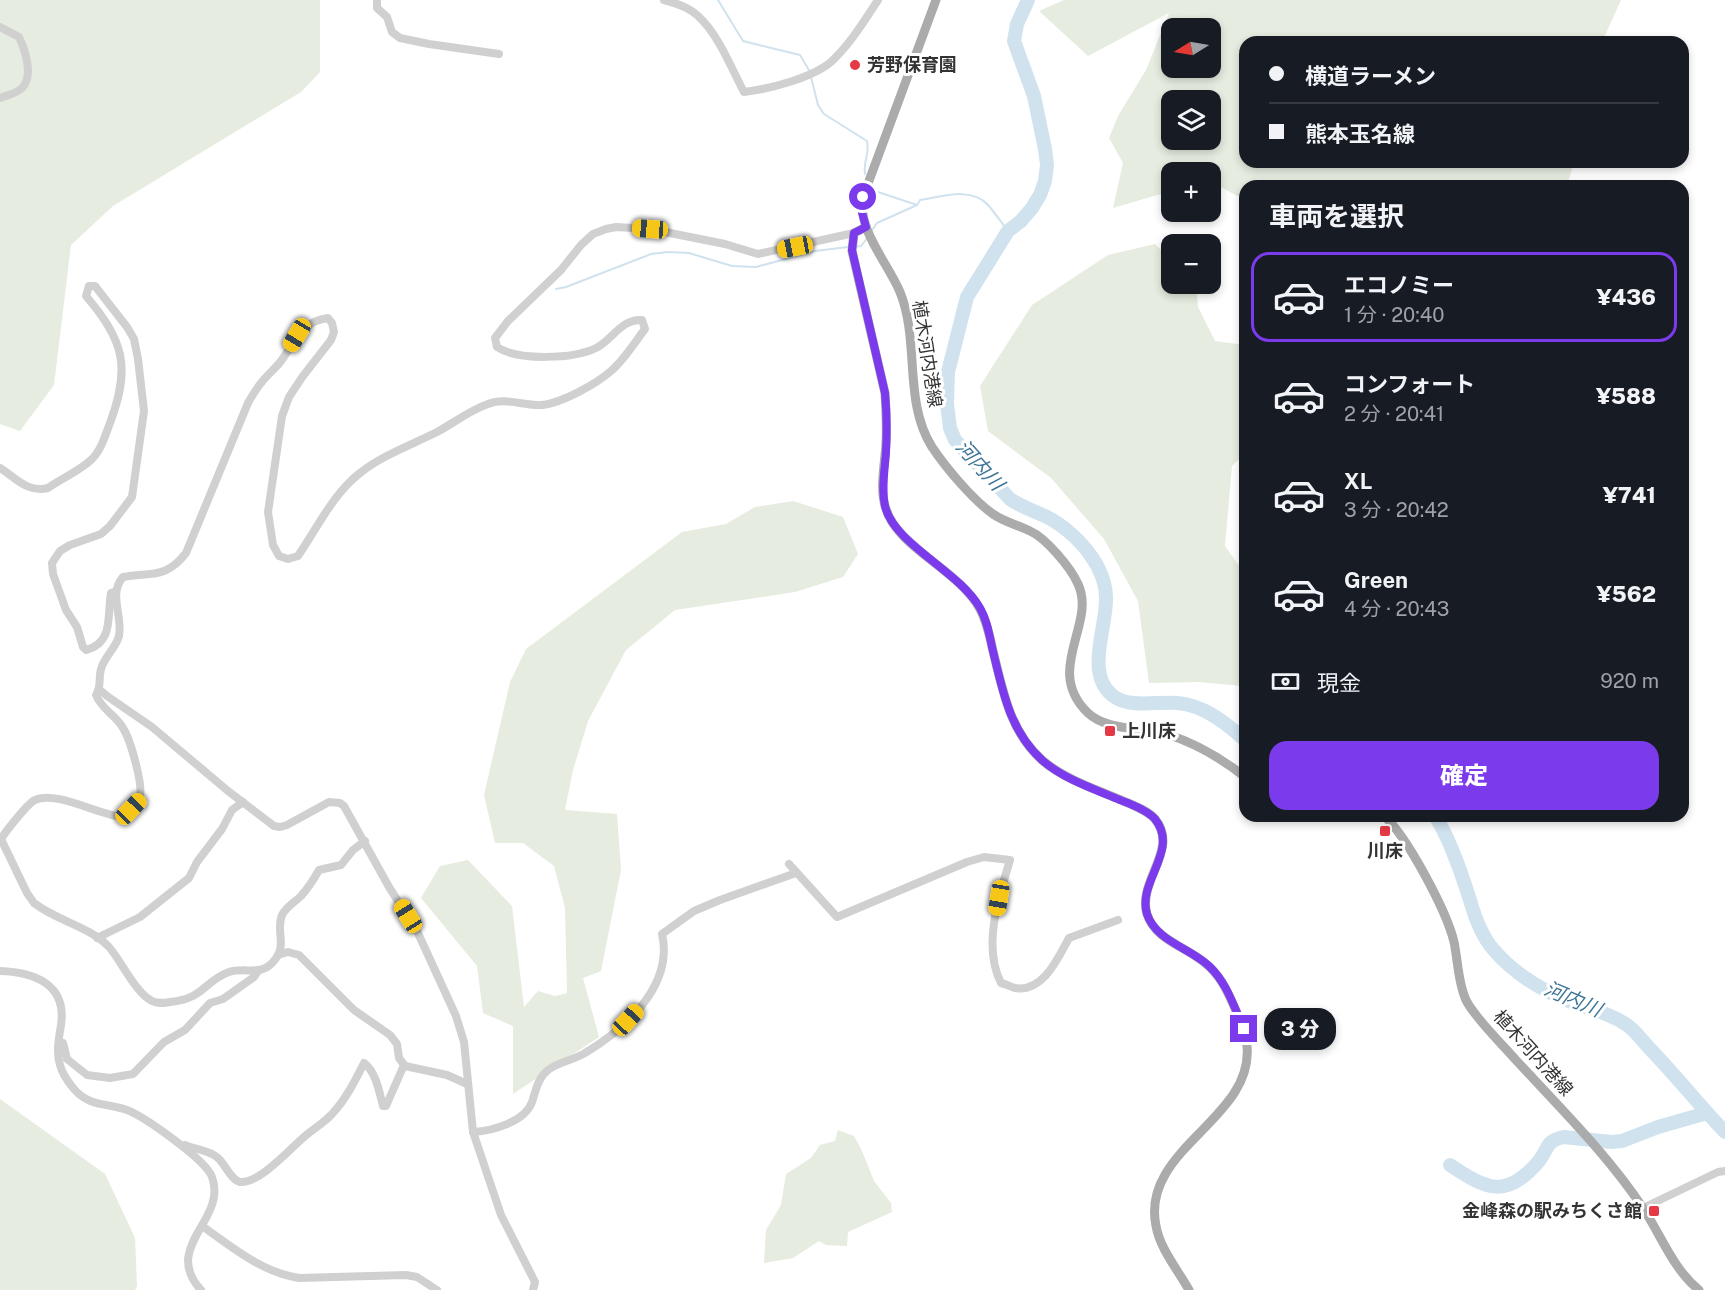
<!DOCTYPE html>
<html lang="ja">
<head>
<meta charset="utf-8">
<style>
	body { margin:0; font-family:"Public Sans","Noto Sans JP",sans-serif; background:#20242c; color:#f1f3f6; height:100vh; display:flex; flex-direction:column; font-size:22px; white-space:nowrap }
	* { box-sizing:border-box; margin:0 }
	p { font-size:20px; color:#9ea1a6 }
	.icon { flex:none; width:33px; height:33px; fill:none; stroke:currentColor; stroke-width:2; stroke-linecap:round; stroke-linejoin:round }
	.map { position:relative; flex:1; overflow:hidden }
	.details { position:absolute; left:1239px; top:180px; width:450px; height:642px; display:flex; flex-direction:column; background:#171b24; border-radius:18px; box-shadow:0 3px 9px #0003 }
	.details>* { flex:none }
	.banner { position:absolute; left:1239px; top:36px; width:450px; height:132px; border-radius:18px; box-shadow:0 3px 9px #0003; display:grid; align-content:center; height:132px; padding:0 30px; background:#171b24 }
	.needle { width:39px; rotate:259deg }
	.controls { position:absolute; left:1161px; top:18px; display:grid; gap:12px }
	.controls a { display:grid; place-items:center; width:60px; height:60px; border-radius:12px; background:#171b24; box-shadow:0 3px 9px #0003; font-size:30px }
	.end { position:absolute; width:27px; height:27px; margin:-14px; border:8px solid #7c3aed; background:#fff; box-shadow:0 0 0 3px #fff }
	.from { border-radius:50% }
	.bubble { position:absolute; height:42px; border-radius:18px; background:#171b24; box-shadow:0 3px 9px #0003; font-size:20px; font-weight:800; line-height:42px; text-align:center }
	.car { position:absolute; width:18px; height:36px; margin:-18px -9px; border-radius:8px; box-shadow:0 0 4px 2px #0007; background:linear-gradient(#f5c518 24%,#345 0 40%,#f5c518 0 76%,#345 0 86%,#f5c518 0) }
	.banner b { display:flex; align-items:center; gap:21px; height:57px; font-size:22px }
	.banner b+b { border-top:2px solid #363941 }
	.banner i { width:15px; height:15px; background:#f1f3f6 }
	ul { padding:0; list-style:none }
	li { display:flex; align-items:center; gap:18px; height:90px; margin:0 12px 9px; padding:0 18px; border:3px solid transparent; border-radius:18px }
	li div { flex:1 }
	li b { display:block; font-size:22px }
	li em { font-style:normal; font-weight:800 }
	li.on { border-color:#7c3aed }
	li>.icon { width:54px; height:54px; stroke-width:1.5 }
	h2 { padding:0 30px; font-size:27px; line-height:72px }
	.pay { display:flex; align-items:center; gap:15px; height:66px; padding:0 30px; font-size:22px }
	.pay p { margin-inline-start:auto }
	.cta { display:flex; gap:12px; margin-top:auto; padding:12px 30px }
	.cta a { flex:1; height:69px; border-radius:18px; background:#7c3aed; color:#fff; font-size:24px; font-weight:800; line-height:69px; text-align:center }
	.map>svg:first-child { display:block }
</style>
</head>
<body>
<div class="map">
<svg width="1725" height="1290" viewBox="0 0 1725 1290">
	<rect width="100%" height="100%" fill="#fff"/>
	<!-- green -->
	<g fill="#e6ecdf" fill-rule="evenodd">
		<polygon points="0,0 320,0 320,72 301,92 113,206 71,245 54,385 20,431 0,424"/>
		<path d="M1064,0H1621L1602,42H1245V162H1574L1567,186H1245V200L1211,182L1210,172H1172L1171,191L1113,208L1123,163L1109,138L1118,116L1146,70L1169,13L1088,56L1039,11ZM1210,28V68H1172V28ZM1210,100V140H1172V100Z"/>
		<polygon points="1155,244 1171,259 1172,284 1196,284 1198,307 1215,341 1245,345 1245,453 1232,466 1225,546 1245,574 1245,689 1242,686 1200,682 1149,683 1138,601 1104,539 1051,478 988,431 980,386 1032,305 1108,255"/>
		<polygon points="793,501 843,517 858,554 843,577 795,592 675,610 626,650 588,721 573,770 565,810 617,814 621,870 601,971 583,978 599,1037 513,1094 513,1026 483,1013 477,966 421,898 440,866 468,860 512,906 524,1007 538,991 555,996 567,993 565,908 554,866 523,843 495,843 484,795 510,682 526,649 682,532 726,524 755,507"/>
		<polygon points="0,1099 105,1174 135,1238 137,1286 135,1290 0,1290"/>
		<polygon points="838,1130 854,1136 862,1151 874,1181 891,1203 892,1212 848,1232 847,1246 826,1245 819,1241 793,1258 764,1263 766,1230 781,1205 786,1174 811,1158 820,1145 835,1141"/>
	</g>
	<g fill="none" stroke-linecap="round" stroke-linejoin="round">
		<!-- stream -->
		<g stroke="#cfe2ee" stroke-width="2">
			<polyline points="718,0 743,41 800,55 810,72"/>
			<path d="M811,77L818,105L824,114L867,141C870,154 863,161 865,174"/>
			<polyline points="872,190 917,205"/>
			<path d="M872,230L877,223L917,205L920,200C940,197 972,186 988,205C995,213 1001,222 1008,231"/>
			<polyline points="854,247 861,246 868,237"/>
			<polyline points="556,289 566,287 651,254 668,252 689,253 732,266 756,267 815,251 848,247"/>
		</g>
		<!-- river -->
		<g stroke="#cfe2ee" stroke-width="14">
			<path d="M1028,0L1017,24L1014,41L1034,96L1045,149L1047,165L1045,181L1040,195L1032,208L1021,221L1008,231L967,297L948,372L947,404L950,428L955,440L1010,499C1021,507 1035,511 1047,517C1063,525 1081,541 1091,556C1100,568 1106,584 1106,598C1107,627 1085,673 1112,695C1128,709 1159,701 1178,703C1204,705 1227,724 1245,740"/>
			<path d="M1435,816C1448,835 1463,878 1470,900C1475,918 1481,935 1493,949C1515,975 1544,992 1576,1004C1594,1010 1611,1014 1627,1025C1637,1032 1643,1042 1652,1051C1677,1077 1700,1106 1725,1132"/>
			<path d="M1450,1165C1487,1190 1507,1199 1539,1161C1549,1148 1545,1141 1564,1137L1611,1142L1622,1141L1658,1127L1707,1113"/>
		</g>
		<!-- minor -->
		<g stroke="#d0d0d0" stroke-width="8">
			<polyline points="377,0 377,8 387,17 392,32 400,38 429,44 499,54"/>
			<path d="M664,0C676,3 689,7 698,16C719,35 731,68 744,92C769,89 813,78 832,61C851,43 864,21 878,0"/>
			<path d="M0,27L19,37C25,50 34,76 22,88C16,94 7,95 0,98"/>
			<path d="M0,468C16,478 27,493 48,488C61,479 79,471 91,460C101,451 105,436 110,423C131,367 124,341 86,296L89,286H95L127,327L134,339L138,359L144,411L132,497L110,526L101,534L70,545L60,551L52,563L53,574L66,610L77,627L83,647L86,650C114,643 107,615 111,593L116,592"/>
			<polyline points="100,690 107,696 152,727 228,791 274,826 280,827 287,825 329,802 340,803 344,806 389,887 417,931 456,1016 464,1042 473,1132 501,1215 535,1282 533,1290"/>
			<path d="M1,839C6,831 28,803 35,800C54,790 100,815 122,817C127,812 136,806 139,800C145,788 130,739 123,728C116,715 101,709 96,695C102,685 98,680 101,669C104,657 116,648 119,636C123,616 108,594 123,577C151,572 166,579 186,553L248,403C252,396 256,389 261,383C267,375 275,369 281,361C295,342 302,321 328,318L332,323L334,332L331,340L303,376L289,397L282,416L268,512L273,545L279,556L288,559L298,556C318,527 332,495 360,473C383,455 411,445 437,432C454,423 470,410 488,404C506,397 524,406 542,405C562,403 596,384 611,371C624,360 635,342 645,329L642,320C622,318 612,340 596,348C574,359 518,361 497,347L495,338L508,321L561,270L581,245L593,234L606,229L616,227L650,229L725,244L758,254L854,233"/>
			<path d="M1,839L27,893L34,903C57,921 89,926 109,947C122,962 135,992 152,1001C158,1004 163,1003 170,1002C204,999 204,981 229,972C245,967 260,976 272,963C289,946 275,932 282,915C286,907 295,902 301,896C308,888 314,879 319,870L341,865L353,850L365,841"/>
			<path d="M789,864L837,917L967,862L984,857L1010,860C999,897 982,946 1001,983C1006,984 1011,987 1015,988C1043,993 1058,958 1069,938L1118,920"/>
			<polyline points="97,938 140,917 189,878 197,862 222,829 232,810 243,802"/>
			<polyline points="278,955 288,952 299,955 354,1010 390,1035 397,1044 399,1058 405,1066 447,1075 467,1084"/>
			<path d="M0,971C34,972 67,984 61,1025C59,1037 56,1053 60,1065C62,1073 69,1083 74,1089C89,1107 108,1103 127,1110C145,1117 206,1160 212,1177C228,1220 161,1246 201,1290"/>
			<polyline points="63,1043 67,1059 87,1075 110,1078 133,1074 164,1042 185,1030 210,1003 223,999 254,977 258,971"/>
			<path d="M473,1132C492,1131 525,1122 532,1102C536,1091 537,1079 548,1070C558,1062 574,1060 585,1053C625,1029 674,986 662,934L694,911L720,900L796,873"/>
			<path d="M185,1145C196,1150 209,1150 218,1158C225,1164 231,1180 240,1182C259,1184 290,1149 304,1137C313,1129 324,1123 332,1114C346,1099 355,1081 364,1063C376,1072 379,1091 383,1106H386L404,1065"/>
			<polyline points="1643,1208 1718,1172 1725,1171"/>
			<path d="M202,1226C232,1247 261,1272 299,1278L406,1275L417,1277L437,1290"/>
		</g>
		<!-- major -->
		<g stroke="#ababab" stroke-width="9">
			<path d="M936,0L863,197C857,230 888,263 900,292C920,341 903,401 932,447C946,468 973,500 993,514C1004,522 1018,525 1030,531C1046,538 1071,568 1078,584C1097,624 1043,670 1088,713C1107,731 1142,727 1166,734C1196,743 1221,758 1245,777"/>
			<path d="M866,227L854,233L852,251L885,393C886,410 887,426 886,443C885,463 879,489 886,509C899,549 958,569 980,609C987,622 990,637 993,651C1003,691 1010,732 1042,760C1064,779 1095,789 1121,800C1132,805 1147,810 1155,819C1180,849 1137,881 1147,914C1155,940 1187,947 1205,963C1219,974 1226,988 1233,1004C1239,1017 1245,1031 1247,1046C1254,1119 1140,1149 1156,1226C1160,1249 1178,1270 1189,1290"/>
			<path d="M1384,816C1407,836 1447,912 1454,942C1458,961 1458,983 1466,1000C1474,1017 1502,1044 1515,1059C1559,1107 1607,1154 1643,1208C1661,1235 1673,1269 1699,1290"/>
		</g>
	</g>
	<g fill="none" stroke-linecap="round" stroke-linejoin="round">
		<!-- route -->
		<path stroke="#7c3aed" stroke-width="8" d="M863,197L861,209L866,227L854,233L852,250L885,393C887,413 887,432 886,452C885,469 881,489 885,506C893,543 959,571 980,608C987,620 989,633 992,647C1002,688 1009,731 1043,761C1064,779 1094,789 1120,800C1131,804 1147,810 1155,819C1180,851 1137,881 1147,914C1156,941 1190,948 1209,966C1227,983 1234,1007 1244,1029"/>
	</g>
	<!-- markers -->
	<g fill="#e63946" stroke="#fff" stroke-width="2">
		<circle cx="855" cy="65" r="6"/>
		<rect x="1104" y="725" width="12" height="12" rx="3"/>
		<rect x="1379" y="825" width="12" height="12" rx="3"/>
		<rect x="1648" y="1205" width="12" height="12" rx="3"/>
	</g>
	<g text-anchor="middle" stroke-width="6" stroke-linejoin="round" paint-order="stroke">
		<!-- poi labels -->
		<g font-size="18" font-weight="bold" fill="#333" stroke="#fff" text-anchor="start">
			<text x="867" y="71">芳野保育園</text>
			<text x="1122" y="737">上川床</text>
			<text x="1385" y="857" text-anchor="middle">川床</text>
			<text x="1642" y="1217" text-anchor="end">金峰森の駅みちくさ館</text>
		</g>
		<!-- street labels -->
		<g font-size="18" fill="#333" stroke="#fff">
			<text transform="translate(927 354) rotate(81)" y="6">植木河内港線</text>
			<text transform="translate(1533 1053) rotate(48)" y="6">植木河内港線</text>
		</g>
		<!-- water labels -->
		<g font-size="20" font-style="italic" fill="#3f7597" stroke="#fff">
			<text transform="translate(980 465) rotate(48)" y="7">河内川</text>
			<text transform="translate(1573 999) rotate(23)" y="7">河内川</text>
		</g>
	</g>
</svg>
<div class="controls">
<a><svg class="needle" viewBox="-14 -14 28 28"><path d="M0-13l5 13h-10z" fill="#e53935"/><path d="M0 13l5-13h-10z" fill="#9ea1a6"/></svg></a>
<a><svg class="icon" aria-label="layers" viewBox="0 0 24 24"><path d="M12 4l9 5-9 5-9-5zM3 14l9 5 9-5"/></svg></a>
<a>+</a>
<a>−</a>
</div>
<i class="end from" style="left:863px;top:197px"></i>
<i class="end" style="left:1244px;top:1029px"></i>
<div class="bubble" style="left:1264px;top:1008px;width:72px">3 分</div>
<i class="car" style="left:650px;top:229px;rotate:274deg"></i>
<i class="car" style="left:795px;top:247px;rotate:259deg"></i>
<i class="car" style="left:297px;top:335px;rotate:211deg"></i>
<i class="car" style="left:131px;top:809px;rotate:44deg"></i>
<i class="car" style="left:999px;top:898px;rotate:189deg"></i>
<i class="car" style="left:408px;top:916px;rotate:328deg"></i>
<i class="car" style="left:628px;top:1020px;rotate:43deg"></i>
<div class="banner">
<b><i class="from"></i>横道ラーメン</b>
<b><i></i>熊本玉名線</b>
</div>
<section class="details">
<h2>車両を選択</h2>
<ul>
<li class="on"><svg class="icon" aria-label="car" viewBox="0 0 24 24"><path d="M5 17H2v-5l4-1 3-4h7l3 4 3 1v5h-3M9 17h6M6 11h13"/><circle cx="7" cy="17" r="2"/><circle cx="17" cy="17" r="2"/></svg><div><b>エコノミー</b><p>1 分 · 20:40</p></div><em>¥436</em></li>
<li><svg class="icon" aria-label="car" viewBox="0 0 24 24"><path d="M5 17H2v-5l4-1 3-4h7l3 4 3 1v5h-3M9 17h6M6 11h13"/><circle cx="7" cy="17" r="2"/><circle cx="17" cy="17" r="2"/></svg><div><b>コンフォート</b><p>2 分 · 20:41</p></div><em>¥588</em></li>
<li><svg class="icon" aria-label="car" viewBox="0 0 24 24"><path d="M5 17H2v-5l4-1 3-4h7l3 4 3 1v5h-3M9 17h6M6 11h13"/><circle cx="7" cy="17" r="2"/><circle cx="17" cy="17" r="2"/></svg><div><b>XL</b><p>3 分 · 20:42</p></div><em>¥741</em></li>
<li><svg class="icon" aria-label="car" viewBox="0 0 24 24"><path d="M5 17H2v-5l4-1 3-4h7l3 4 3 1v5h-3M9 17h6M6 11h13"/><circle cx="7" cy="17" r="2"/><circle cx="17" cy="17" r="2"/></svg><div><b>Green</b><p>4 分 · 20:43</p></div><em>¥562</em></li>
</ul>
<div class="pay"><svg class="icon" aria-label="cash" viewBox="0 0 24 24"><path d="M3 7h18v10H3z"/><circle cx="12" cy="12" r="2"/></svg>現金<p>920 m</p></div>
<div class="cta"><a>確定</a></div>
</section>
</div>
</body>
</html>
